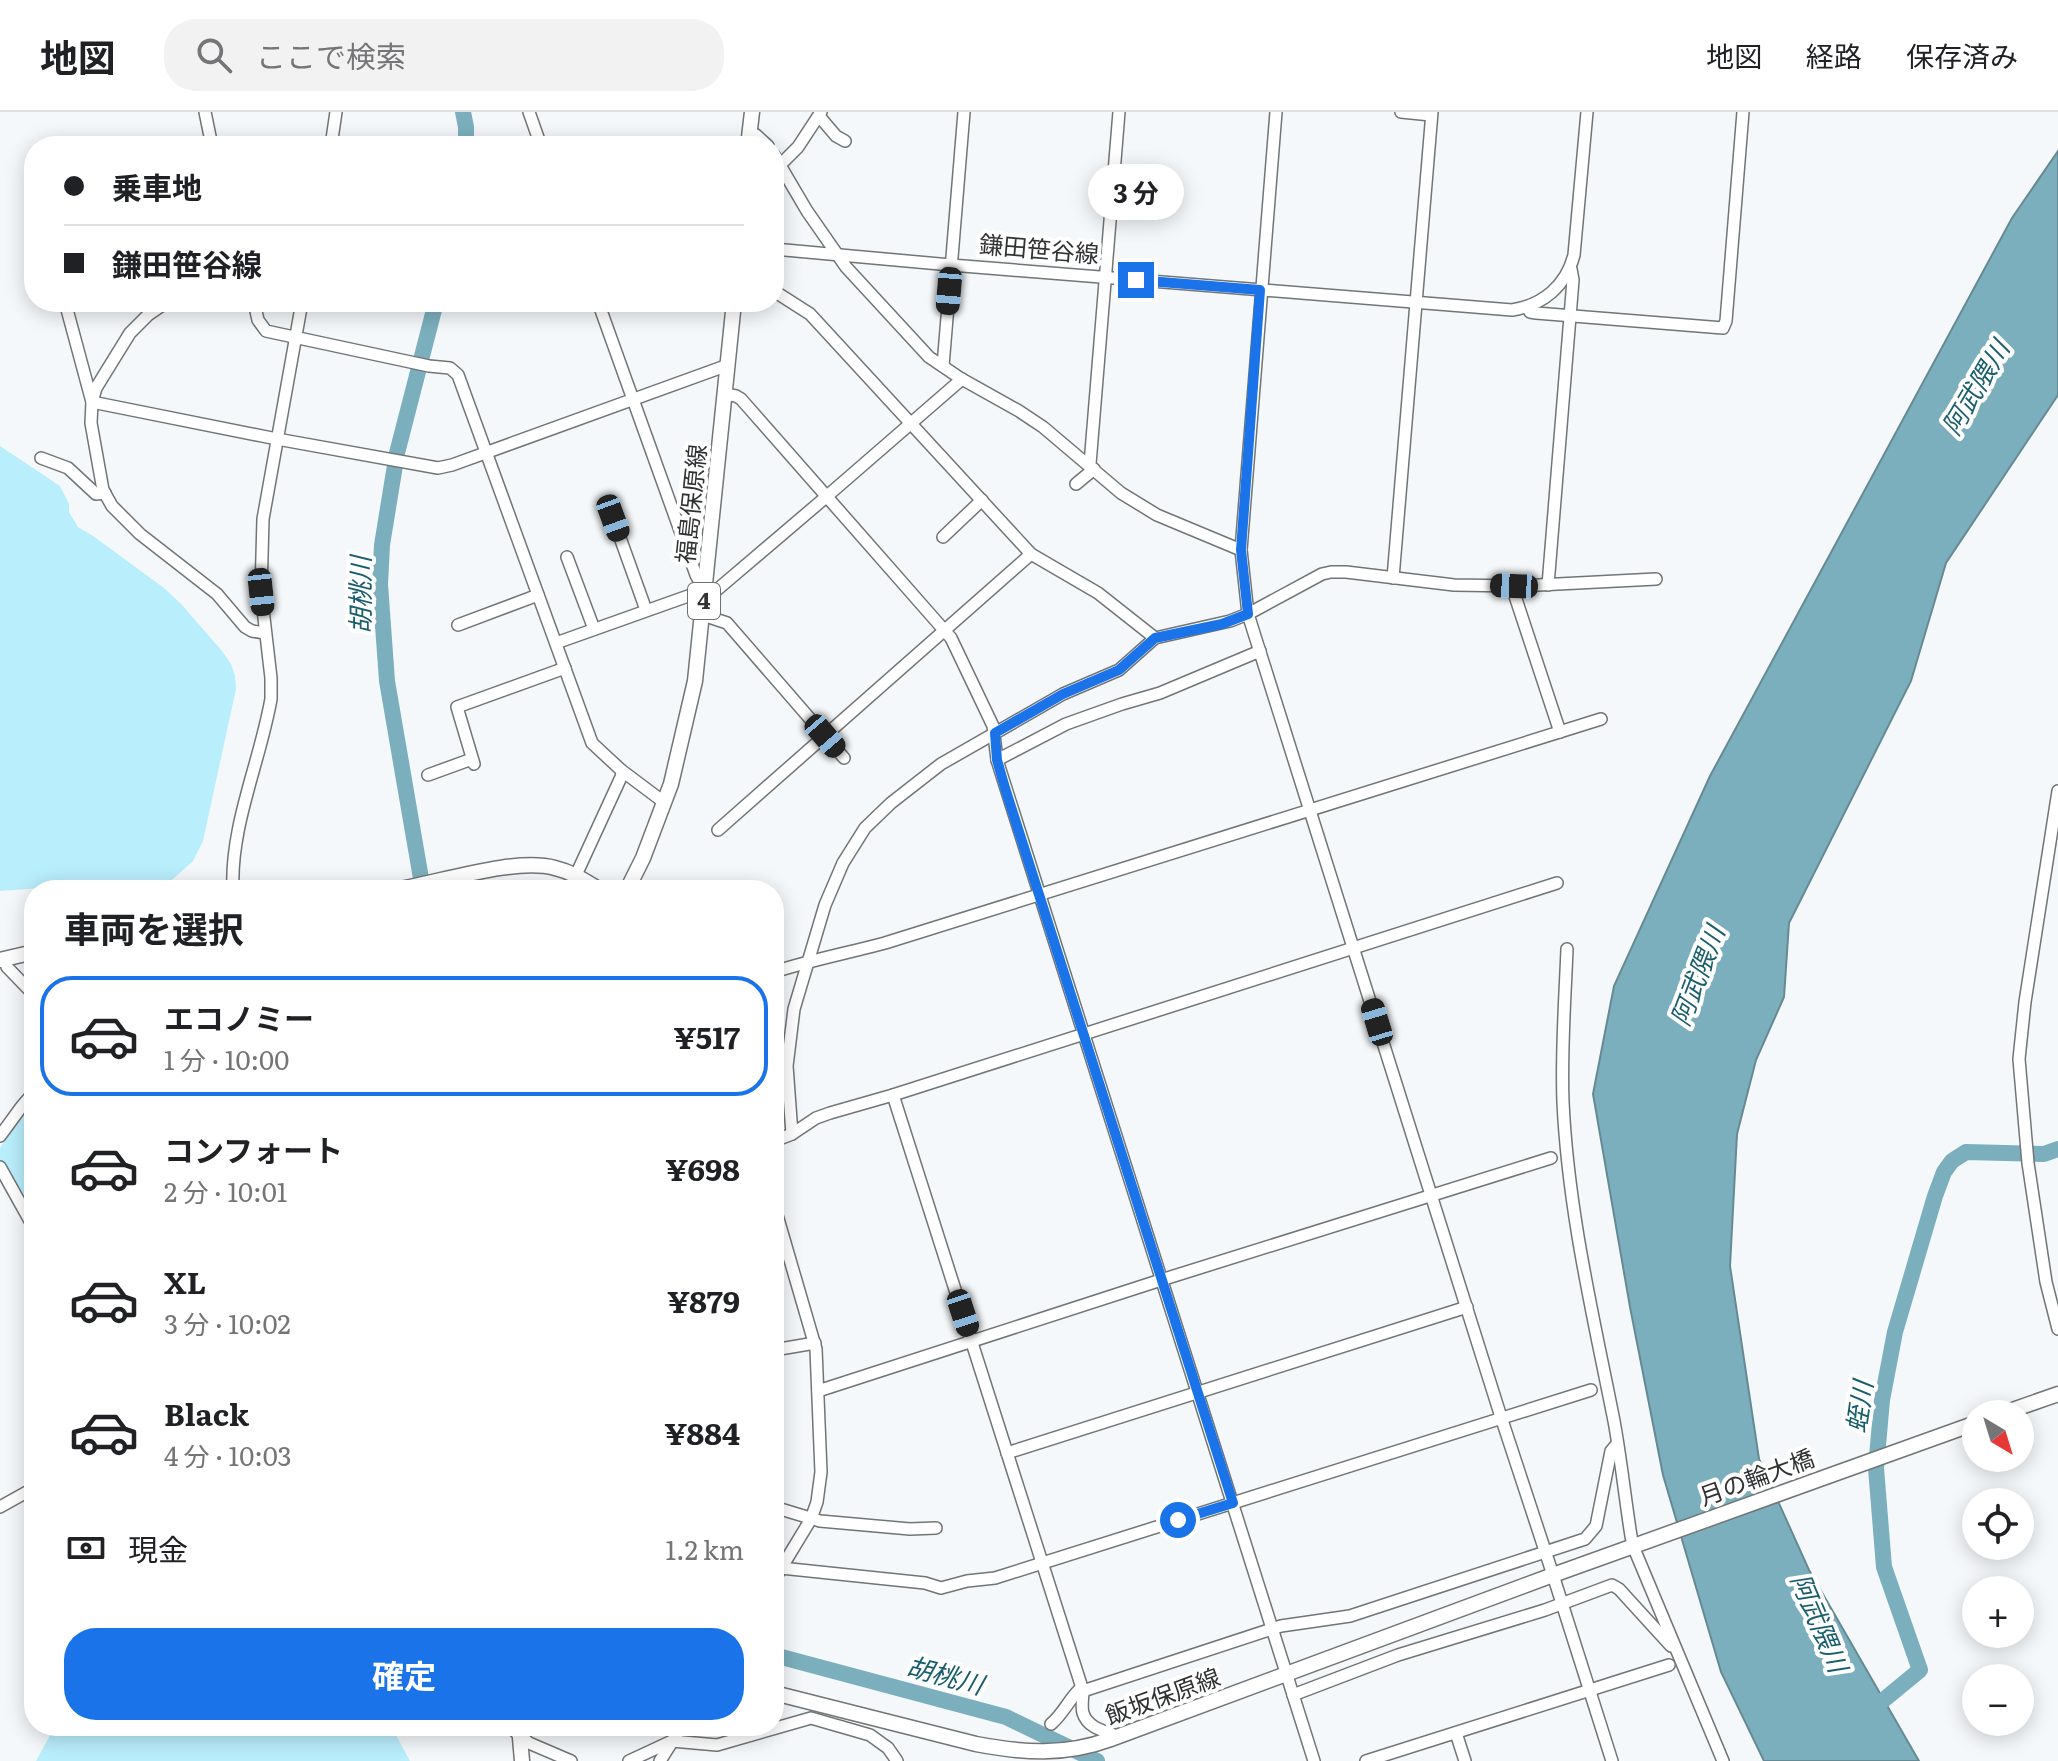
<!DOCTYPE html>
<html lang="ja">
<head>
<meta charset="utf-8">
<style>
	body { margin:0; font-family:Literata,"Noto Sans JP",serif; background:#f2f2f2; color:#202124; height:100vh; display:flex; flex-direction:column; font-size:30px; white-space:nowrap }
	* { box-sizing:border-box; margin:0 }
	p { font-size:26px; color:#757577 }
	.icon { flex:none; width:44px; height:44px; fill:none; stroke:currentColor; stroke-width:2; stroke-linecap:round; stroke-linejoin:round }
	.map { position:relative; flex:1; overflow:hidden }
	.panel { position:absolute; left:24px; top:768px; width:760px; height:856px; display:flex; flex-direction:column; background:#fff; border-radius:32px; box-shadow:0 4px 20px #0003 }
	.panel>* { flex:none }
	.top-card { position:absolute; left:24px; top:24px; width:760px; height:176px; border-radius:32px; box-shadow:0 4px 20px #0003; display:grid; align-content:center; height:176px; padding:0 40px; background:#fff }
	.needle { width:52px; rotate:142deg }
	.buttons { position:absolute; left:1962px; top:1288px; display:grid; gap:16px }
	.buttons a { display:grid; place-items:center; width:72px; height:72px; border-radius:50%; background:#fff; box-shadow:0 4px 20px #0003; font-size:40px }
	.end { position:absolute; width:36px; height:36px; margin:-18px; border:10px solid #1a73e8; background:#fff; box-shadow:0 0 0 4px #fff }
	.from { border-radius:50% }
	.bubble { position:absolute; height:56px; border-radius:28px; background:#fff; box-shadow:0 4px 20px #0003; font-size:26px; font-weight:700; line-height:56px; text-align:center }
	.car { position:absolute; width:24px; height:48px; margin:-24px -12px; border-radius:10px; box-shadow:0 0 6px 2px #0007; background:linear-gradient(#222 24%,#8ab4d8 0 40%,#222 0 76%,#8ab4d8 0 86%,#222 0) }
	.top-card b { display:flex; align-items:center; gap:28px; height:76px; font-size:30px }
	.top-card b+b { border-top:2px solid #e0e0e0 }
	.top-card i { width:20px; height:20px; background:#202124 }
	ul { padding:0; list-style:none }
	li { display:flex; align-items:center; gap:24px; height:120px; margin:0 16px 12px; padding:0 24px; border:4px solid transparent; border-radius:32px }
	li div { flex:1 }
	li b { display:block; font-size:30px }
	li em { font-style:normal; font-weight:700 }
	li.active { border-color:#1a73e8 }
	li>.icon { width:72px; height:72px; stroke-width:1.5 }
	h2 { padding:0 40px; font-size:36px; line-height:96px }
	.pay { display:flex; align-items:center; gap:20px; height:88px; padding:0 40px; font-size:30px }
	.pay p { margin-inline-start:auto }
	.cta { display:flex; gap:16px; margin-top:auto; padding:16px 40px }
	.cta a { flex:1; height:92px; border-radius:32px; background:#1a73e8; color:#fff; font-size:32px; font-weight:700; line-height:92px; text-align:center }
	header { display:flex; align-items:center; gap:48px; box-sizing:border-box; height:112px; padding:0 40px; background:#fff; border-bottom:2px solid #e0e0e0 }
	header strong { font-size:38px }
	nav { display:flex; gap:44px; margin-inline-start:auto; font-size:28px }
	.search { width:560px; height:72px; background:#f2f2f2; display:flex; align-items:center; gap:20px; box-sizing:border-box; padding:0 28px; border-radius:32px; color:#757577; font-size:30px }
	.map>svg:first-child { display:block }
</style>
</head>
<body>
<header>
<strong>地図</strong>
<div class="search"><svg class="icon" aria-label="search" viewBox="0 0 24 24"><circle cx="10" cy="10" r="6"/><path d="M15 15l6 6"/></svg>ここで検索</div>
<nav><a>地図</a><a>経路</a><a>保存済み</a></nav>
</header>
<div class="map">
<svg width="2058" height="1649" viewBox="0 0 2058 1649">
	<rect width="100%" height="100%" fill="#f4f8fa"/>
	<!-- green -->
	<g fill="#b9eefc">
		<polygon points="0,334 60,374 69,392 69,400 78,415 93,424 164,476 182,493 222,539 231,552 235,564 236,577 203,729 193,749 173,767 149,778 45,778 42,776 0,779"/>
		<polygon points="34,990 34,1128 0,1066 0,1036 9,1020"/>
		<polygon points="55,1614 391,1614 410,1649 36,1649"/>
	</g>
	<!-- water -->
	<polygon fill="#7cafbd" stroke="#668a94" stroke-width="2" points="2058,39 2058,283 1946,451 1911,569 1789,811 1784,885 1756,948 1737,1022 1730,1154 1759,1347 1809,1458 1919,1649 1764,1649 1721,1560 1663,1363 1630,1195 1593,982 1614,874 1710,664 2012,106"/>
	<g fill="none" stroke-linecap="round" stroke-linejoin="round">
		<!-- river -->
		<g stroke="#7cafbd" stroke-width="16">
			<polyline points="463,0 466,15 466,34"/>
			<polyline points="423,778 387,569 380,472 382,433 397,341 436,190"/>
			<polyline points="774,1543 1006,1605 1097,1649"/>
			<polyline points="1869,1600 1920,1558 1884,1455 1876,1356 1882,1288 1895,1220 1935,1084 1944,1060 1952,1049 1966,1040 2044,1042 2058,1037"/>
		</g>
		<defs>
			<g id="minor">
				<polyline points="205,0 212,34"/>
				<polyline points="529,0 541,34"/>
				<polyline points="1276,0 1241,438 1248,502 1501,1305 1553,1463 1612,1649"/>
				<polyline points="1401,0 1431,3"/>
				<polyline points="819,4 836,24 845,29"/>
				<polyline points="749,22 756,23 768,34"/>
				<polyline points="331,34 336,0"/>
				<polyline points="774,43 807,99 846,155 929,245 960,266 1019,299 1043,315 1121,381 1157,403 1241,438"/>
				<polyline points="780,53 798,35 821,0"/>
				<path d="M774,137L951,153L1512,198C1543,193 1566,174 1574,143L1587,0"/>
				<polyline points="774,179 810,202 1031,442 1098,481 1155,526"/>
				<polyline points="65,190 92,290 277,327 438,356 452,353 728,253"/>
				<polyline points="167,190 148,203 130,221 96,276 92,290 91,311 103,378 112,394 140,422 217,482 245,515 252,519 265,521"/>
				<polyline points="254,190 258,208 266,219 429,254 450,256 458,263 592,631 621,658 622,663 576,763"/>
				<polyline points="598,190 696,463 700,470 705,474"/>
				<polyline points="1527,195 1530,200 1536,201 1723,216 1726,209 1743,0"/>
				<polyline points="943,254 964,0"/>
				<polyline points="725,282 736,284 741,287 951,526 993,614 997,648 1314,1649"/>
				<polyline points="41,346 68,356 96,382 105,381"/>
				<polyline points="1090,352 1119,0"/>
				<polyline points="1076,372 1094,357"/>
				<polyline points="613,406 646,498"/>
				<polyline points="943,425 982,388"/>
				<polyline points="567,445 594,517"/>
				<polyline points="1393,466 1432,0"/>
				<polyline points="1548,473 1573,168 1571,157"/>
				<polyline points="1514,474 1515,484 1560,620"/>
				<polyline points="705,483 712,482 826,385 962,267"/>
				<polyline points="703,503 727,511 844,646"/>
				<polyline points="458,513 538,483"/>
				<polyline points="556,531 705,478"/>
				<polyline points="997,648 1066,612 1122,592 1160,581 1260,539"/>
				<polyline points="474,652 457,595 565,556"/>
				<polyline points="621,658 665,691"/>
				<polyline points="428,663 472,647"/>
				<polyline points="2058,679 2025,890 2019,947 2028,1051 2046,1170 2058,1217"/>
				<polyline points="718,718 1031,442"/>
				<path d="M233,778C230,714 260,650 271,587V566L261,480L263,407L302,190"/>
				<path d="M1567,837C1565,888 1561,939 1563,990C1568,1098 1593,1203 1614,1309C1621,1347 1625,1386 1631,1424L1633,1434L1723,1649"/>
				<polyline points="7,855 34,883"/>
				<path d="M774,860C811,848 848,841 885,831L1601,607"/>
				<path d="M893,983L1083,1579C1083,1585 1081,1594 1083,1601C1087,1614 1100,1618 1112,1622L1114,1626"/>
				<polyline points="792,1022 787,954 794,897 825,793 843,751 865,716 891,691 941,652 1063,582 1119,558 1155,526 1230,509 1248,502 1322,462 1331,460 1346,460 1454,473 1517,474 1656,467"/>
				<polyline points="0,1024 22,994 34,980"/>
				<polyline points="774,1029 792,1022 816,1006 830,1001 893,983 1557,771"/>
				<polyline points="0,1055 34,1116"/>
				<polyline points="774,1093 816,1237 821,1360 817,1390 811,1407 774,1468"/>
				<polyline points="774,1238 815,1231"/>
				<polyline points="818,1279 1161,1168 1551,1046"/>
				<polyline points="1007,1341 1467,1195"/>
				<polyline points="0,1395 34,1376"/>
				<polyline points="774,1395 820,1409 910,1417 936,1416"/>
				<polyline points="781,1456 925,1471 941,1476 967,1469 995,1466 1591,1278"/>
				<polyline points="1293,1583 1398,1543 1545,1498 1612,1473 1619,1477 1671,1534"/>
				<path d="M1051,1612C1063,1602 1068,1589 1079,1578L1083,1579L1281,1514L1350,1504L1585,1427L1596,1414L1611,1339L1617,1332"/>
				<polyline points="505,1614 512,1617 529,1631 571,1649"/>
				<polyline points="1456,1621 1465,1649"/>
				<polyline points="629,1649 672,1629 717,1633 811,1606 870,1623 888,1636 897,1649"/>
				<polyline points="660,1649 682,1614"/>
				<polyline points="1366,1649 1669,1553"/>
			</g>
			<g id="major">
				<polyline points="748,34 752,0"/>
				<path d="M394,778C438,771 514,745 555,756C572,760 585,769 600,778"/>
				<polyline points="627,778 643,746 671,672 695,569 734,190"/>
				<polyline points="0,848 34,840"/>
				<polyline points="2001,1302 2058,1282"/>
				<path d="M774,1581L976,1632C1023,1641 1065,1644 1111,1627L1553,1463L1976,1311"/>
				<polyline points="519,1614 522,1649"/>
			</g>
		</defs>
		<!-- minor casing -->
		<use href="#minor" stroke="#717576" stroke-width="14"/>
		<!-- major casing -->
		<use href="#major" stroke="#717576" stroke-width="17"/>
		<!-- minor -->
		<use href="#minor" stroke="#fff" stroke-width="11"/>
		<!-- major -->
		<use href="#major" stroke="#fff" stroke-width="14"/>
	</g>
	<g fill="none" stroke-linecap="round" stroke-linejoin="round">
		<!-- route -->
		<polyline stroke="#1a73e8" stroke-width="10" points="1136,168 1260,178 1241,438 1248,502 1222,512 1155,526 1119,558 1063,582 995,621 997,648 1005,676 1233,1391 1178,1408"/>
	</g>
	<g text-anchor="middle" stroke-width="8" stroke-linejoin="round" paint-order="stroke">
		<!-- shield labels -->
		<rect fill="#fff" stroke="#6f7070" stroke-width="2" x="688" y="471" width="32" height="36" rx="6"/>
		<g font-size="22" font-weight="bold" fill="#313233">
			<text x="704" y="497">4</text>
		</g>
		<!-- street labels -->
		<g font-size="24" fill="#313233" stroke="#fff">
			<text transform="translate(1039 138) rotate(5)" y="8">鎌田笹谷線</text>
			<text transform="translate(692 392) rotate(-84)" y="8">福島保原線</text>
			<text transform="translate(1757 1366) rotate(-20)" y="8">月の輪大橋</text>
			<text transform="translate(1163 1585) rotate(-20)" y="8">飯坂保原線</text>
		</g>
		<!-- water labels -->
		<g font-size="26" font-style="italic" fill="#195e6d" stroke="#fff">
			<text transform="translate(1976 276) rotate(-59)" y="9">阿武隈川</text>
			<text transform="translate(361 483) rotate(-90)" y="9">胡桃川</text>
			<text transform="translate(1698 864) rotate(-69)" y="9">阿武隈川</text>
			<text transform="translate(1860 1295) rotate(-82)" y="9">蛭川</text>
			<text transform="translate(1819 1511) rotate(67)" y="9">阿武隈川</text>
			<text transform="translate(945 1564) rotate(15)" y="9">胡桃川</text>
		</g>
	</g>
</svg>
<div class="buttons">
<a><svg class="needle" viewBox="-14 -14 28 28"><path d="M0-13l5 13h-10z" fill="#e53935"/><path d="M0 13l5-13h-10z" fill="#757577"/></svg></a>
<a><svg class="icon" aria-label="locate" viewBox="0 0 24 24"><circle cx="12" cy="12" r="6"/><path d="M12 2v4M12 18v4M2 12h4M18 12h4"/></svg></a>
<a>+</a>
<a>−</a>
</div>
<i class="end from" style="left:1178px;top:1408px"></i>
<i class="end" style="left:1136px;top:168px"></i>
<div class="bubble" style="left:1088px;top:52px;width:96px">3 分</div>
<i class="car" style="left:949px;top:179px;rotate:185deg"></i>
<i class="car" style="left:613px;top:406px;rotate:160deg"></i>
<i class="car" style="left:1514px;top:474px;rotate:272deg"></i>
<i class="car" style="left:261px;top:480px;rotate:174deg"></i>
<i class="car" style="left:825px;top:624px;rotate:139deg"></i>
<i class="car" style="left:1377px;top:910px;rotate:343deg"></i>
<i class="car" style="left:963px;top:1201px;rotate:162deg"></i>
<div class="top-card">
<b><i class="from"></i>乗車地</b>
<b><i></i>鎌田笹谷線</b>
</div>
<section class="panel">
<h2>車両を選択</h2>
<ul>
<li class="active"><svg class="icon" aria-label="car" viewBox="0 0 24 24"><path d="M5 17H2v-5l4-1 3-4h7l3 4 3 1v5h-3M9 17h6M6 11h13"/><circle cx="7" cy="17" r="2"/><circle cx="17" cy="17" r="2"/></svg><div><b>エコノミー</b><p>1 分 · 10:00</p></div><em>¥517</em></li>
<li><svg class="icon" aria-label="car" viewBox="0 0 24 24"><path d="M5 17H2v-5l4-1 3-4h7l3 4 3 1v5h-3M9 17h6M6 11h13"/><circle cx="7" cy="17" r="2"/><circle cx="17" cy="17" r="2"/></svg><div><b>コンフォート</b><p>2 分 · 10:01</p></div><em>¥698</em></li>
<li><svg class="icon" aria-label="car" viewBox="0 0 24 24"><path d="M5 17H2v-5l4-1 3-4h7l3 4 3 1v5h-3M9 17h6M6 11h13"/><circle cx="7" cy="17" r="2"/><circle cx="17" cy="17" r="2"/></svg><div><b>XL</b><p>3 分 · 10:02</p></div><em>¥879</em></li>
<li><svg class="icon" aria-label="car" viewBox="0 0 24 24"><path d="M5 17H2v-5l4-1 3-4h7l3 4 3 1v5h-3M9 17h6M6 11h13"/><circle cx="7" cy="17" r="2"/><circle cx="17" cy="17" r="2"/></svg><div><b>Black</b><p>4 分 · 10:03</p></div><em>¥884</em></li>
</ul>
<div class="pay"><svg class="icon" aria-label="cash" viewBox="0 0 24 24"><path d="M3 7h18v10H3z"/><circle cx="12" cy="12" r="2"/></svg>現金<p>1.2 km</p></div>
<div class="cta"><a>確定</a></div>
</section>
</div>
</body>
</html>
